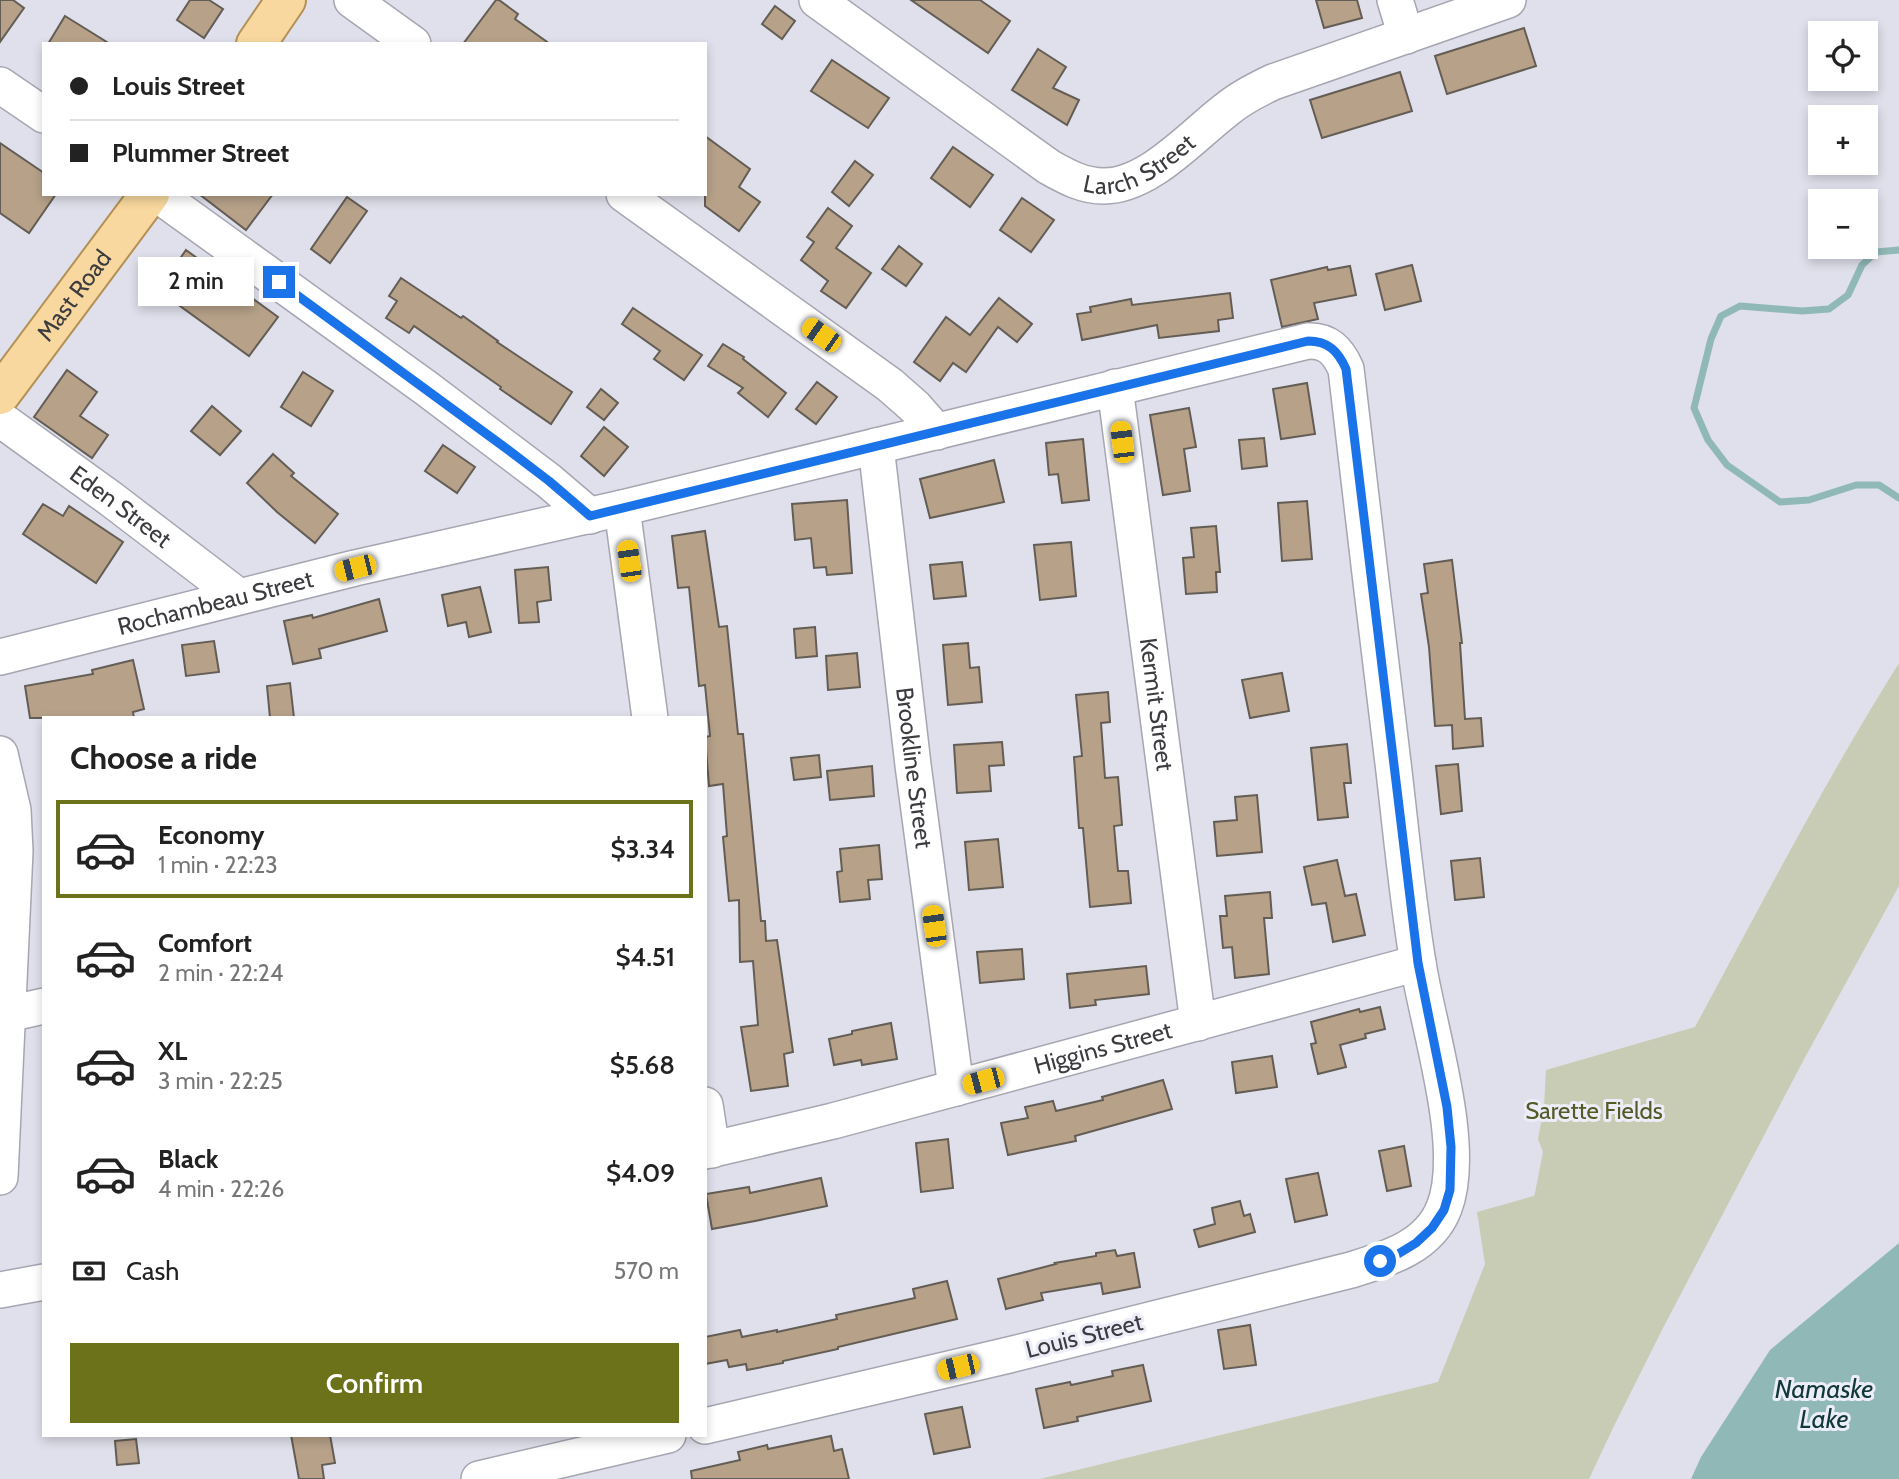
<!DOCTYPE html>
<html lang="en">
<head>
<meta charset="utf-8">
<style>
	body { margin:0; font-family:Cabin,sans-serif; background:#f2f2f2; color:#222; height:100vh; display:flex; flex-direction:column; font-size:26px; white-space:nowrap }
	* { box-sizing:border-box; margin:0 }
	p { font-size:23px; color:#767676 }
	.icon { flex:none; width:38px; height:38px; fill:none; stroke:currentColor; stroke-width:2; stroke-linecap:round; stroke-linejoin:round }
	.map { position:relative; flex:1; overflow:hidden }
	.sheet { position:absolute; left:42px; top:716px; width:665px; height:721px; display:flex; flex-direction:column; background:#fff; border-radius:0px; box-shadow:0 4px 10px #0003 }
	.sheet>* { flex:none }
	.top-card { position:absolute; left:42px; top:42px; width:665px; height:154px; border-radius:0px; box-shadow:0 4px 10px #0003; display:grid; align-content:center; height:154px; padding:0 28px; background:#fff }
	.tools { position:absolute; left:1808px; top:21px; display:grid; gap:14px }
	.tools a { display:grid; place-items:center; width:70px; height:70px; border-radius:0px; background:#fff; box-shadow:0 4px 10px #0003; font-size:35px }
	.end { position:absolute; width:32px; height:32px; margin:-16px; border:9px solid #1a73e8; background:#fff; box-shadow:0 0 0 4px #fff }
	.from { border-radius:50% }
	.bubble { position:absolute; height:49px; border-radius:0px; background:#fff; box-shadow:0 4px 10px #0003; font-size:23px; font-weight:600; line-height:49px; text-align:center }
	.car { position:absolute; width:21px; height:42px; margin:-21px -10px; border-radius:9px; box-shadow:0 0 5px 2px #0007; background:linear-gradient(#f5c518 24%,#345 0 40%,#f5c518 0 76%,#345 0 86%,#f5c518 0) }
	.top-card b { display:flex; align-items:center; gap:24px; height:66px; font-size:26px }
	.top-card b+b { border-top:2px solid #e0e0e0 }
	.top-card i { width:18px; height:18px; background:#222 }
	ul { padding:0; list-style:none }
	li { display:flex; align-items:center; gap:21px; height:98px; margin:0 14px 10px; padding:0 14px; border:4px solid transparent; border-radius:0px }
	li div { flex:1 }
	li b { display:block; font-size:26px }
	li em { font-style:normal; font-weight:600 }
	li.current { border-color:#6c7219 }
	li>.icon { width:63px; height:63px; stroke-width:1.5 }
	h2 { padding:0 28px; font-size:32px; line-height:84px }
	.pay { display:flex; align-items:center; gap:18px; height:77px; padding:0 28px; font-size:26px }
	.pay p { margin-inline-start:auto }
	.primary-button { display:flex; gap:14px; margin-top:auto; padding:14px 28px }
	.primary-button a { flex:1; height:80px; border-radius:0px; background:#6c7219; color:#fff; font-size:28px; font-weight:600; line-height:80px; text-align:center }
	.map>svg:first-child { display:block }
</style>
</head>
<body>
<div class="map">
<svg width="1899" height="1479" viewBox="0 0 1899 1479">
	<rect width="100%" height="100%" fill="#dfe0eb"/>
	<!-- green -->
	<path fill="#c8ccb4" d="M1899,663V886L1802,1063L1663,1328L1613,1428L1589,1479H1040L1438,1382L1485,1264L1477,1212L1534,1196L1535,1193L1543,1152L1538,1139L1544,1107L1546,1070L1695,1027C1761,905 1825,781 1899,663Z"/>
	<!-- water -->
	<polygon fill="#90b8b7" points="1899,1243 1899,1479 1691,1479 1701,1457 1770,1350"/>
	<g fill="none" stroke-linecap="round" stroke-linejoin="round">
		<!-- stream -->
		<polyline stroke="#90b8b7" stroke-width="7" points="1899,250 1876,252 1862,265 1848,295 1829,309 1802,311 1740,306 1721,316 1711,339 1694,408 1708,440 1727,465 1780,502 1809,500 1856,485 1879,485 1899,498"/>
	</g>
	<!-- building -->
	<g fill="#b7a189" stroke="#645d55" stroke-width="2">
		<polygon points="0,0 13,0 24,8 0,42"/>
		<polygon points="190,0 209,0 223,9 204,38 177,20"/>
		<polygon points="496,0 499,0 518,14 515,19 550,44 463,44"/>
		<polygon points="911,0 980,0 1010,21 988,53"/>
		<polygon points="1316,0 1357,0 1362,18 1324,28"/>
		<polygon points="775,6 795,21 782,39 762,24"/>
		<polygon points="65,16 110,44 48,44"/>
		<polygon points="1524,28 1536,66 1447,94 1435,56"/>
		<polygon points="1038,49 1066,67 1053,88 1079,100 1067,125 1012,90"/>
		<polygon points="832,60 889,98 868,128 811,91"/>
		<polygon points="1400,72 1412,111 1322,138 1310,100"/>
		<polygon points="705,136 750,169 739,187 760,202 739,231 705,206"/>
		<polygon points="0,143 44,173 44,194 56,194 29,233 0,213"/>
		<polygon points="953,147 993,175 970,207 931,178"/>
		<polygon points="855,161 873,175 849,206 832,192"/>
		<polygon points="199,194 273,194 246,230"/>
		<polygon points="347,197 367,211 330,263 311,249"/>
		<polygon points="1022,198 1054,220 1031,252 1000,230"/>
		<polygon points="828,208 852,226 836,248 871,273 846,308 821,291 828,281 801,260 814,242 807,237"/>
		<polygon points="899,246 922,264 906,286 882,269"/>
		<polygon points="186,250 278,317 249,356 158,290"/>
		<polygon points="1412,265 1421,301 1385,310 1376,274"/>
		<polygon points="1350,266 1356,295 1314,303 1318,319 1282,327 1271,280 1327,267 1328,270"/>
		<polygon points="401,278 461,318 463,316 498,341 497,342 572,392 551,424 500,389 501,387 414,326 409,333 386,318 397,301 389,296"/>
		<polygon points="1230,293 1233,318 1218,320 1219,331 1159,338 1157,325 1082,340 1077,314 1091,312 1090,307 1131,299 1132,305"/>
		<polygon points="999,298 1032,324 1017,342 998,327 966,372 953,363 940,381 914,362 946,317 970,335"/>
		<polygon points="633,308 702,355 684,380 654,359 660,351 622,324"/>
		<polygon points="723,344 744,357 743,359 786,393 768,417 738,393 743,388 708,366"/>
		<polygon points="67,370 97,392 80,416 108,435 92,458 34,417"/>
		<polygon points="303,372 333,391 311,426 281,407"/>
		<polygon points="817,382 837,397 816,424 796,409"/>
		<polygon points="1307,383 1315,434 1281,439 1273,389"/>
		<polygon points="601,389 618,403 604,420 587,407"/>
		<polygon points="212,406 241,431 220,455 191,431"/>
		<polygon points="1189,408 1196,447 1184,449 1190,491 1163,495 1150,415"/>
		<polygon points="604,427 628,447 604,476 581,456"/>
		<polygon points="1264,438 1267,466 1242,469 1239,440"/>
		<polygon points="1083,439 1089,500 1062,503 1058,474 1049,475 1046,443"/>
		<polygon points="443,445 475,467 457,493 425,471"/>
		<polygon points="273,454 294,473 291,476 338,514 315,543 277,512 247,483"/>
		<polygon points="994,460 1004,502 930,518 920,479"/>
		<polygon points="847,500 852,573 827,575 826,567 814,568 811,538 795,540 792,504"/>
		<polygon points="1307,501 1312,559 1282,561 1278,503"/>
		<polygon points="43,504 63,516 69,506 123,542 96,583 23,534"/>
		<polygon points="1216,526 1220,572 1216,572 1217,592 1186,594 1183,558 1194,557 1191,528"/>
		<polygon points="705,531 719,627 727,626 738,734 743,734 761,921 765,921 766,941 777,940 793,1052 784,1054 788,1086 751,1091 741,1027 758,1025 753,961 740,962 739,900 729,901 723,837 727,836 723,784 709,786 705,737 710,736 705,685 699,686 689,587 678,588 672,536"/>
		<polygon points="1071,542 1076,596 1040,600 1034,545"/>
		<polygon points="1452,560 1462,643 1460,643 1465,719 1481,718 1483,746 1453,749 1452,725 1435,726 1429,647 1421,594 1428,593 1424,564"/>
		<polygon points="962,562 966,596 934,599 930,565"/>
		<polygon points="548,567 551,600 537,602 539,622 519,623 515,570"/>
		<polygon points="480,587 491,632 469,637 466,622 448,626 442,595"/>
		<polygon points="379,599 387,631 319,649 321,658 293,664 284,621 312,615 313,618"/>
		<polygon points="815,627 817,656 796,658 794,629"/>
		<polygon points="214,641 219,672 186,676 182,645"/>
		<polygon points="968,643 970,668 979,667 982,702 948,705 943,645"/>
		<polygon points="857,653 860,687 828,690 826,656"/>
		<polygon points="133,660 144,709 133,712 134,718 30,718 25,686 93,674 92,670"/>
		<polygon points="1282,673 1289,711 1250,718 1242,680"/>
		<polygon points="290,683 294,718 270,718 267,686"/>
		<polygon points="1108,692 1110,722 1101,723 1105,778 1118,777 1122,825 1114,826 1118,871 1128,871 1131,903 1090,907 1083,828 1079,828 1074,757 1082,756 1076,695"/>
		<polygon points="1002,742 1004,765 989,766 991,791 957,793 954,745"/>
		<polygon points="1347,744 1351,783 1344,783 1348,817 1318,820 1311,748"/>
		<polygon points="819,755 821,777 794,780 791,758"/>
		<polygon points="1458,764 1462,811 1441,814 1436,766"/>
		<polygon points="872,766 874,796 830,800 827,771"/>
		<polygon points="1257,795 1262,852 1217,856 1214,822 1237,820 1235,797"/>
		<polygon points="998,839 1003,887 969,890 965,842"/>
		<polygon points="879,845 882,879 868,880 870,899 840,902 837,872 842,871 840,849"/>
		<polygon points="1480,858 1484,897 1455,900 1451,861"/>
		<polygon points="1337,860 1345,896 1356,894 1365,935 1333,942 1326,903 1312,905 1304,867"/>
		<polygon points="1270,892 1272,918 1264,918 1269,974 1235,978 1232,947 1223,948 1220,916 1227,916 1225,896"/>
		<polygon points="1022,949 1024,979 980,983 977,952"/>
		<polygon points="1146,966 1149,994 1095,1000 1096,1005 1070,1008 1067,974"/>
		<polygon points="1380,1007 1385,1029 1365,1034 1366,1038 1340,1045 1346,1067 1318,1074 1311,1044 1316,1043 1311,1022 1359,1009 1360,1012"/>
		<polygon points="891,1023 897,1059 862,1065 861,1060 834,1065 829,1039 852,1034 852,1031"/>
		<polygon points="1272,1056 1277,1087 1236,1093 1232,1062"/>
		<polygon points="1163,1080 1172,1109 1075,1136 1076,1141 1008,1155 1001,1123 1028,1118 1025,1107 1053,1101 1056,1111 1103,1100 1102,1097"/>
		<polygon points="948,1139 953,1188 921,1192 916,1143"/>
		<polygon points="1404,1146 1411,1186 1387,1191 1379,1151"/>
		<polygon points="1318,1173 1327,1215 1295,1222 1286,1179"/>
		<polygon points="821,1178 827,1206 755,1221 712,1229 706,1194 749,1187 750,1193"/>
		<polygon points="1240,1201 1244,1216 1250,1214 1255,1232 1199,1247 1194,1230 1215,1224 1212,1208"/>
		<polygon points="1115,1250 1117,1256 1134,1253 1140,1287 1103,1294 1101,1283 1041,1293 1043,1300 1006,1309 998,1279 1056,1264 1055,1263 1096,1256 1096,1253"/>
		<polygon points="947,1281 957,1319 838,1347 838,1349 783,1361 783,1363 747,1370 746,1364 729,1367 727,1360 705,1364 705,1337 740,1330 742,1337 777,1330 777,1332 837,1319 836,1315 915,1298 913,1289"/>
		<polygon points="1250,1325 1256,1365 1224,1369 1218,1330"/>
		<polygon points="1143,1365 1151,1401 1077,1417 1078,1421 1044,1428 1036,1389 1070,1382 1071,1385 1113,1376 1112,1371"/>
		<polygon points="962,1407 970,1447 934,1454 925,1414"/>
		<polygon points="291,1435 330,1435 335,1463 322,1465 324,1479 299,1479"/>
		<polygon points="831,1436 834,1451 842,1449 849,1479 692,1479 691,1471 740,1460 738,1452 767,1445 768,1449"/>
		<polygon points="136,1439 139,1463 117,1465 115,1441"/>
	</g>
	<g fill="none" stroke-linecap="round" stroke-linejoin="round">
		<defs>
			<g id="minor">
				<polyline points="352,0 413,44"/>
				<path id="s1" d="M817,0L1049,167C1067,177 1083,186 1104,186C1149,186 1193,135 1226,110C1240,98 1256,90 1273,82L1508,0"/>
				<polyline points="1395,0 1406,36"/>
				<polyline points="0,85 44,115"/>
				<polyline points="157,194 426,388 549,481 590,516"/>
				<polyline points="624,194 890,385 915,407 937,432"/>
				<path id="s2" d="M1115,387L1198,1023"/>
				<path id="s3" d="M0,419L111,499L238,596"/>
				<path id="s4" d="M876,446L913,765L956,1088"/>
				<polyline points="622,508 650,718"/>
				<path id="s5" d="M0,657L355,568L622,508L1308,341C1328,340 1338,351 1346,369C1361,500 1377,632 1393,763C1401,830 1407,897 1418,963C1428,1028 1468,1147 1444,1208C1429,1247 1387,1259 1351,1270L1009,1355L705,1426"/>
				<polyline points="0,754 13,810 15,851 0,1177"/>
				<polyline points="8,1014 44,1006"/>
				<polyline points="705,1105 712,1150"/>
				<path id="s6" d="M705,1151L833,1121L1418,963"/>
				<polyline points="0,1290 44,1282"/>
				<polyline points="479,1479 668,1435"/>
			</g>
			<g id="major">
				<polyline points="256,44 286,0"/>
				<path id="s7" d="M0,395L150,194"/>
			</g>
		</defs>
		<!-- minor casing -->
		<use href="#minor" stroke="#a5a6b1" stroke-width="38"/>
		<!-- major casing -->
		<use href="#major" stroke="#b39054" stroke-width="42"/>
		<!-- minor -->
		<use href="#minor" stroke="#fff" stroke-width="35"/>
		<!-- major -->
		<use href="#major" stroke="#f8d89e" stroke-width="38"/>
	</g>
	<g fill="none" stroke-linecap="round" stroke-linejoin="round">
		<!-- route -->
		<path stroke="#1a73e8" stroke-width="9" d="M279,282L507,449L549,481L590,516L1308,341C1328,341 1338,351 1346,369L1418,963L1447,1107L1451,1147L1450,1190L1444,1210L1432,1228L1416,1243L1398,1254L1380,1261"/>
	</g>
	<g text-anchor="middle" stroke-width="6" stroke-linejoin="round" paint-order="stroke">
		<!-- street labels -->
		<g font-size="24" fill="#3c3c40" stroke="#ecedf8">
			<text dy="8" stroke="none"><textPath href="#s1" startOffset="385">Larch Street</textPath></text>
			<text dy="8" stroke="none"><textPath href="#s7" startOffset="124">Mast Road</textPath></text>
			<text dy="8" stroke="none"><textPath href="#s3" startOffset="149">Eden Street</textPath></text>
			<text dy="8" stroke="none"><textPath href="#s5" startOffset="222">Rochambeau Street</textPath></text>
			<text dy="8" stroke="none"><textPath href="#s2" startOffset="320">Kermit Street</textPath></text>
			<text dy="8" stroke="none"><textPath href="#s4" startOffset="324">Brookline Street</textPath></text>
			<text dy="8" stroke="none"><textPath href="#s6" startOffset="411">Higgins Street</textPath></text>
			<text transform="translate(1084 1336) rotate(-14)" y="8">Louis Street</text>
		</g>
		<!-- park labels -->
		<g font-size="24" fill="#545926" stroke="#ecedf8">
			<text x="1594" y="1119">Sarette Fields</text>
		</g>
		<!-- water labels -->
		<g font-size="26" font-style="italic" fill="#103838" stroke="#ecedf8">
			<text x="1824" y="1398">Namaske<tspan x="1824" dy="30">Lake</tspan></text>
		</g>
	</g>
</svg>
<div class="tools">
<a><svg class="icon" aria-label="locate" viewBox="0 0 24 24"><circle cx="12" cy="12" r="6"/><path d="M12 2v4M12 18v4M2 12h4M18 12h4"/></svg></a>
<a>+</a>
<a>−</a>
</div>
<i class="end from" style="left:1380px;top:1261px"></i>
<i class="end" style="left:279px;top:282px"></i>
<div class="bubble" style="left:138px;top:257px;width:116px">2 min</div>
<i class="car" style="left:821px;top:335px;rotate:305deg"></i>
<i class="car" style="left:1122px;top:442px;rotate:353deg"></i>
<i class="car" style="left:629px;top:561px;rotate:352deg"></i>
<i class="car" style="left:355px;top:568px;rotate:256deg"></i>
<i class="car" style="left:934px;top:926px;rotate:352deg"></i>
<i class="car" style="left:983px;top:1081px;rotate:255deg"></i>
<i class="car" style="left:958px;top:1367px;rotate:257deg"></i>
<div class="top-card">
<b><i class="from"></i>Louis Street</b>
<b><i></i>Plummer Street</b>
</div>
<section class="sheet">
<h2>Choose a ride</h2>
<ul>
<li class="current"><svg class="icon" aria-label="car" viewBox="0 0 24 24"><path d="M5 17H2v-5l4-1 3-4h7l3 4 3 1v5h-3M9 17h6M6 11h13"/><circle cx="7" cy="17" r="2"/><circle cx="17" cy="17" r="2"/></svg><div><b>Economy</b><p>1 min · 22:23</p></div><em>$3.34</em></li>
<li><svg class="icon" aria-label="car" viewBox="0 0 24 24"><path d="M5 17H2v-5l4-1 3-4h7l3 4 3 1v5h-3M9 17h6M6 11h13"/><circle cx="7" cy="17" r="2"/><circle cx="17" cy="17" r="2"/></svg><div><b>Comfort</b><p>2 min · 22:24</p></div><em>$4.51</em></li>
<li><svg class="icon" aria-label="car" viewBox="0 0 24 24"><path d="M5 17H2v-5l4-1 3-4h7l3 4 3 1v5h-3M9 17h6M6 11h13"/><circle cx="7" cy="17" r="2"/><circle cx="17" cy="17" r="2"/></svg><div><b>XL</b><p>3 min · 22:25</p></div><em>$5.68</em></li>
<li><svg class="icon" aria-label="car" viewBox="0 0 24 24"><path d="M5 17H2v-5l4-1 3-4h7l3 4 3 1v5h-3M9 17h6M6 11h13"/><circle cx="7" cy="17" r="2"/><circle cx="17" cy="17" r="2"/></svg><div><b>Black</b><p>4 min · 22:26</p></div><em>$4.09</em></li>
</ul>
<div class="pay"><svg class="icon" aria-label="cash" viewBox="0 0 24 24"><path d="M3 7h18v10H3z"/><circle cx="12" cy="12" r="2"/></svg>Cash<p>570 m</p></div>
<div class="primary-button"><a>Confirm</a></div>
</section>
</div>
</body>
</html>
